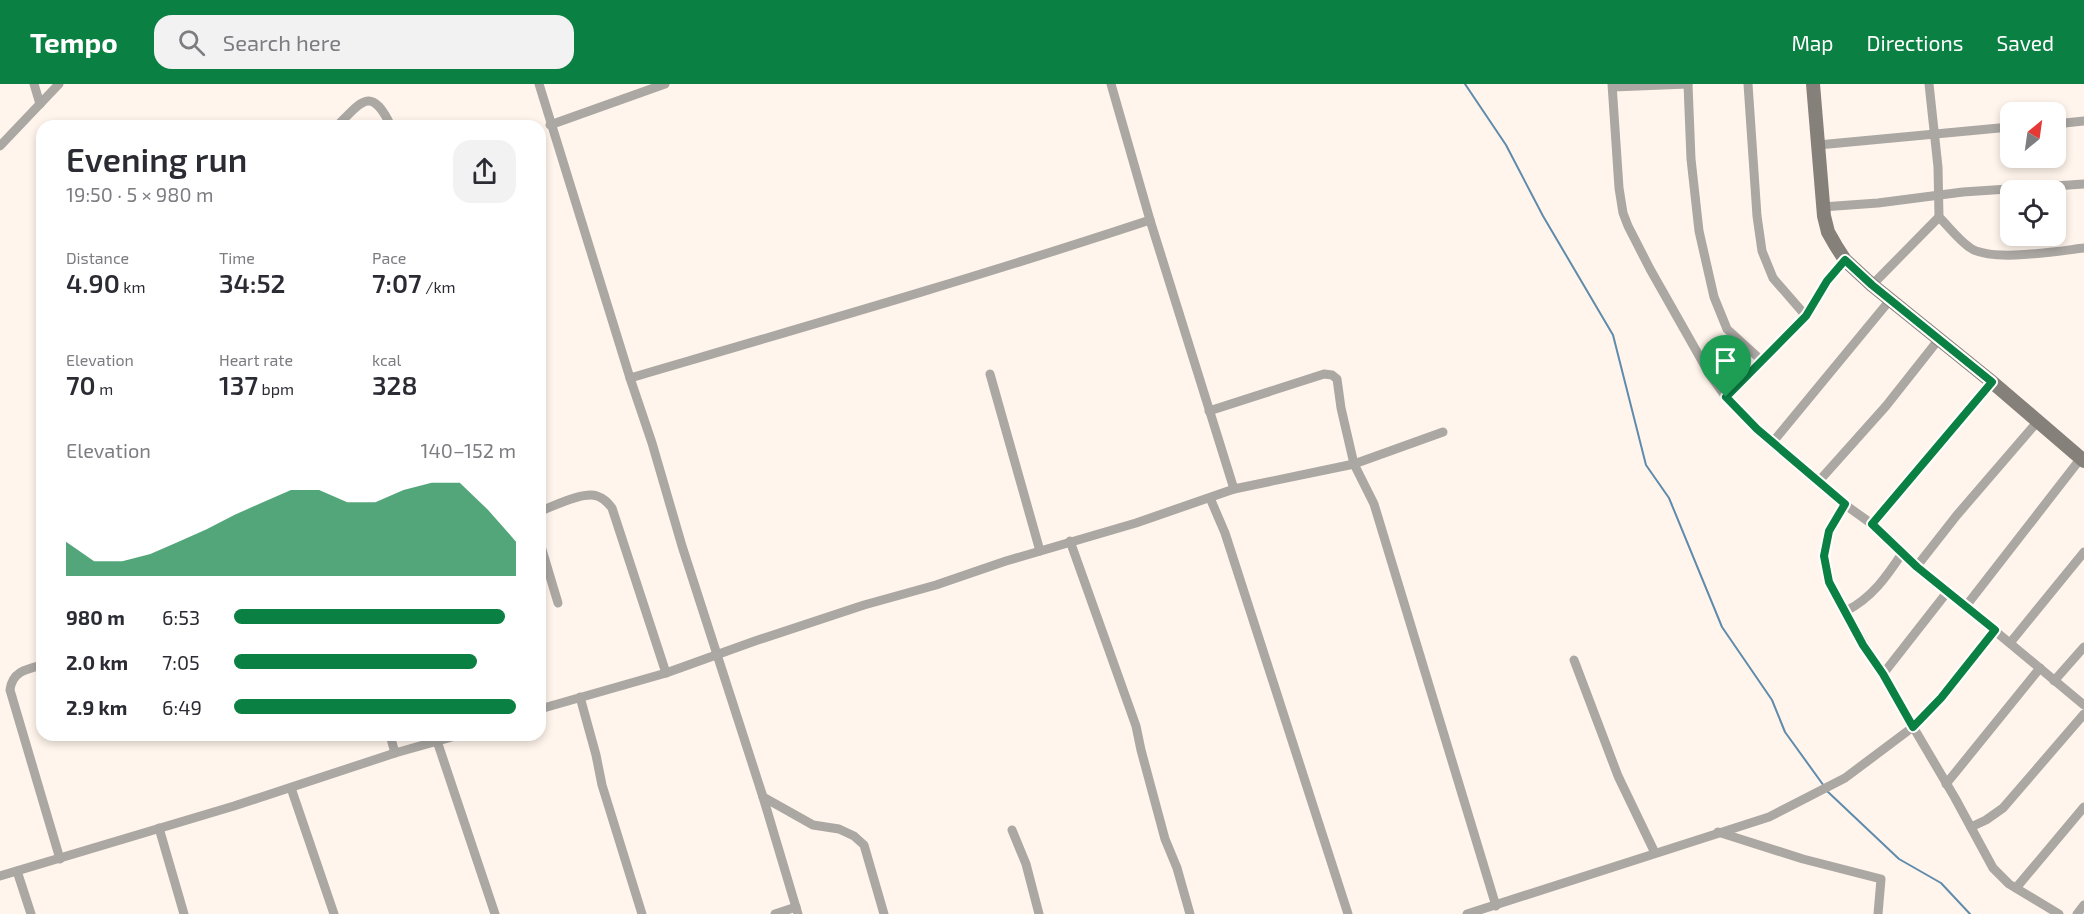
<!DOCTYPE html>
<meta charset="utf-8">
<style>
body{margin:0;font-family:"Exo 2",sans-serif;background:#f2f2f3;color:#2b2b33;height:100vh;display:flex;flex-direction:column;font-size:22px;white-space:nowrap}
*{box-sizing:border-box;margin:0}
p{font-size:20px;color:#7c7c81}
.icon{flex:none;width:33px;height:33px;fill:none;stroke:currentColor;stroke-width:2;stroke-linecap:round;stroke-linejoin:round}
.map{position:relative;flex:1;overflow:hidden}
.sheet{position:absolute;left:36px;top:36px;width:510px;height:621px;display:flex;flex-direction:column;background:#fff;border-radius:18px;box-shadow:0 3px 9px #0003}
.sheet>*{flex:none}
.needle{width:39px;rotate:29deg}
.buttons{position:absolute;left:2000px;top:18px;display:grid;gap:12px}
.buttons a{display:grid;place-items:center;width:66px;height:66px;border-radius:12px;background:#fff;box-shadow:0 3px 9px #0003;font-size:30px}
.pin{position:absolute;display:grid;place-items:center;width:51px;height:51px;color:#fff;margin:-62px -26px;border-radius:50% 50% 50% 0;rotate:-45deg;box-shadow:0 0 6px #0007}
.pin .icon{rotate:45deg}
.round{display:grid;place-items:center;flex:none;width:63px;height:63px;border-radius:18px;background:#f2f2f3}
.head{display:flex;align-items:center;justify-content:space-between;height:102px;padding:0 30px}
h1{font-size:33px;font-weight:600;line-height:45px}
.stats{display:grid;grid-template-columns:repeat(3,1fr);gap:9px;height:102px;padding:6px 30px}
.stats div{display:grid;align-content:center}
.stats b{font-size:26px;font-weight:600}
.stats small{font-size:16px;font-weight:400}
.stats p{font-size:16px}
.chart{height:168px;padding:12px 30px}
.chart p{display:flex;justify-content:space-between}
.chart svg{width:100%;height:108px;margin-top:6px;fill:#0b8043;opacity:.7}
ul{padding:0 30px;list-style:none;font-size:20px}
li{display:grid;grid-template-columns:96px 72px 1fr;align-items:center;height:45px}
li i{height:15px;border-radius:8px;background:#0b8043}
header{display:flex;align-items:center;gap:36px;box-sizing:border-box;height:84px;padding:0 30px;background:#0b8043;color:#fff}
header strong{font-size:28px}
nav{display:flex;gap:33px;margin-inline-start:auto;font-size:21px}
.search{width:420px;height:54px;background:#f2f2f3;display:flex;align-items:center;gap:15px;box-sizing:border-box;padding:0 21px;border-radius:18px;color:#7c7c81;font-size:22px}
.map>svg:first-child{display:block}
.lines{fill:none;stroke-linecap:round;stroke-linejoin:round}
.stream{stroke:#5f8bac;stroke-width:2}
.minor{stroke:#aba7a3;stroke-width:9}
.secondary{stroke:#86807b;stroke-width:14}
.route-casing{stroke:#fff;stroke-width:12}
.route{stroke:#0b8043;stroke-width:8}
</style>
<header>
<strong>Tempo</strong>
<div class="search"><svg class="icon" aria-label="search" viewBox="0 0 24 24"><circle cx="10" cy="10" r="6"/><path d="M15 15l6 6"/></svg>Search here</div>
<nav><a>Map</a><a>Directions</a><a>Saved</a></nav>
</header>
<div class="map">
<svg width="2084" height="830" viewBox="0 0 2084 830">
<rect width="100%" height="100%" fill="#fff5ec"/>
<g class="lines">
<g class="stream">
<path d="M1465,0L1506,61L1543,132L1613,251L1646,381L1669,414L1722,543L1772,616L1785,648L1824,702"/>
<path d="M1827,707L1899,775L1941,799L1970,830"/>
</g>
<g class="minor">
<path d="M34,0L40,20"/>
<path d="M539,0L630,294L652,359L682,462L763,713L798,830"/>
<path d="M1111,0L1150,136L1234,405"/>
<path d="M1612,0L1619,104L1623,129L1628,142L1650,185L1710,291L1726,313L1741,330L1772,359L1844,420L1872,440L1917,482L2084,621"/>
<path d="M1688,0L1691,75L1699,147L1714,213L1727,245L1761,276"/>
<path d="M1748,0L1757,132L1762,167L1773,194L1806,232"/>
<path d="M1929,0L1938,83L1939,133C1949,143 1958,155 1969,163C1989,179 2058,167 2084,164"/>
<path d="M1613,3L1688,0"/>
<path d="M2055,40L2084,37"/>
<path d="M550,41L665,0"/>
<path d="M337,42C362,17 371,1 391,42"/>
<path d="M1818,61L2010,43"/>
<path d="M0,62L59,0"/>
<path d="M1822,123L1878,119L1963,108L2084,100"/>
<path d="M1872,201L1939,133"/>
<path d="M990,290L1040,467"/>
<path d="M630,294C804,243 978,193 1150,136"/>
<path d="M1726,313L1806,232L1827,197L1845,176"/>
<path d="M1209,327L1324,290L1332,291L1337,295L1341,324L1354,380L1374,420L1496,822"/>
<path d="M1772,359L1890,216"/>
<path d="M1819,397L1886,322L1939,255"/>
<path d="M1210,414L1225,449L1348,830"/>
<path d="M1844,420C1824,456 1816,473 1836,512L1955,714L1993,784L2009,800L2059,830"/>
<path d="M540,427C554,422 584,407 597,412C604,414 608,419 612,424L666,589"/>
<path d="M1872,440L1992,298"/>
<path d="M1070,457L1136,642L1141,666L1165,755L1177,784L1190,830"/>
<path d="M540,459L558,519"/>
<path d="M1917,482L1957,431L2038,337"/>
<path d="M1966,522L2081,374"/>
<path d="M1846,527C1872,514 1887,492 1903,468"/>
<path d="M2010,559L2084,468"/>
<path d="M1574,576L1618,692L1655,769"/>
<path d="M42,581C26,585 12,588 10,606L60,775"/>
<path d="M1883,590L1948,507"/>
<path d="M2054,597L2084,563"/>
<path d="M580,613L596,671L602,701L642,830"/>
<path d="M540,625L666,589L755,557L864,521L936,501L1006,477L1136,439L1234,405L1354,380L1443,348"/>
<path d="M390,651L395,669"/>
<path d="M437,657L495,830"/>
<path d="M1946,700L2040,584"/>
<path d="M291,704L334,830"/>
<path d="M763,713L813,741L839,745L854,752L864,761L884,830"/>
<path d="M1971,743L1986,736L2003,724L2084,630"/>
<path d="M159,744L184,830"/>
<path d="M1012,746L1026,780L1039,830"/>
<path d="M1718,748L1803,775L1881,795L1878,830"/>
<path d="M17,787L31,830"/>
<path d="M0,792L234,722L395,669L459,651"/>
<path d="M2016,804L2084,723"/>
<path d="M775,830L796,823"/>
<path d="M1467,830L1769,733L1845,694L1913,643L1941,614L1995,547"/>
<path d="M2077,830L2084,821"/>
</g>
<path class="secondary" d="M1813,0L1824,132L1828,148L1836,162L1845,176L1872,201L1992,298L2084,377"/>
</g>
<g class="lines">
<defs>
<path id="route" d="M1845,176L1872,201L1992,298L1872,440L1917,483L1995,546L1941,614L1913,643L1883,590L1863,561L1829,498L1824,472L1829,447L1845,420L1757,345L1726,313L1806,232L1827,197Z"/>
</defs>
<use href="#route" class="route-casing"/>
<use href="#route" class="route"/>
</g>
</svg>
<div class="buttons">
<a><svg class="needle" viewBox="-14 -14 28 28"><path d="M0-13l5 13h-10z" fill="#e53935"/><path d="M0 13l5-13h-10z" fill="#7c7c81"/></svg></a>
<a><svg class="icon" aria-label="locate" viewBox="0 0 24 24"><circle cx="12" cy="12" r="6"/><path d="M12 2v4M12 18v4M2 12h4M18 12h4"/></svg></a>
</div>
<div class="pin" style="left:1726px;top:313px;background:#1e9e55"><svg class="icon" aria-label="arrive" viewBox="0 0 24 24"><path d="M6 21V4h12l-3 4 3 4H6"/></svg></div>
<section class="sheet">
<div class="head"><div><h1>Evening run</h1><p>19:50 · 5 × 980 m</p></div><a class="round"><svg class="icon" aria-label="share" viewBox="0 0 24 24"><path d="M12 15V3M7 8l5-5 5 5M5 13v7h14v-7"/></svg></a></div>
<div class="stats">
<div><p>Distance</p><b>4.90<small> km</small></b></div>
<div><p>Time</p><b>34:52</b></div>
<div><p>Pace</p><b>7:07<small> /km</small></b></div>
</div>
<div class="stats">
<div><p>Elevation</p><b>70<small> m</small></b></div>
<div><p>Heart rate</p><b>137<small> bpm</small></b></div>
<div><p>kcal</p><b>328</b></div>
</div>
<div class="chart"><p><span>Elevation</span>140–152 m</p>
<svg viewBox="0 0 160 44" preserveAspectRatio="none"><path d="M0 44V30L10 38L20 38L30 35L40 30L50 25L60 19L70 14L80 9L90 9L100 14L110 14L120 9L130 6L140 6L150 17L160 30V44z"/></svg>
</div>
<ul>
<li><b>980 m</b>6:53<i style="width:96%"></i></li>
<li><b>2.0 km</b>7:05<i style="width:86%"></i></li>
<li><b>2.9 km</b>6:49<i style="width:100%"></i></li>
</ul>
</section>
</div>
